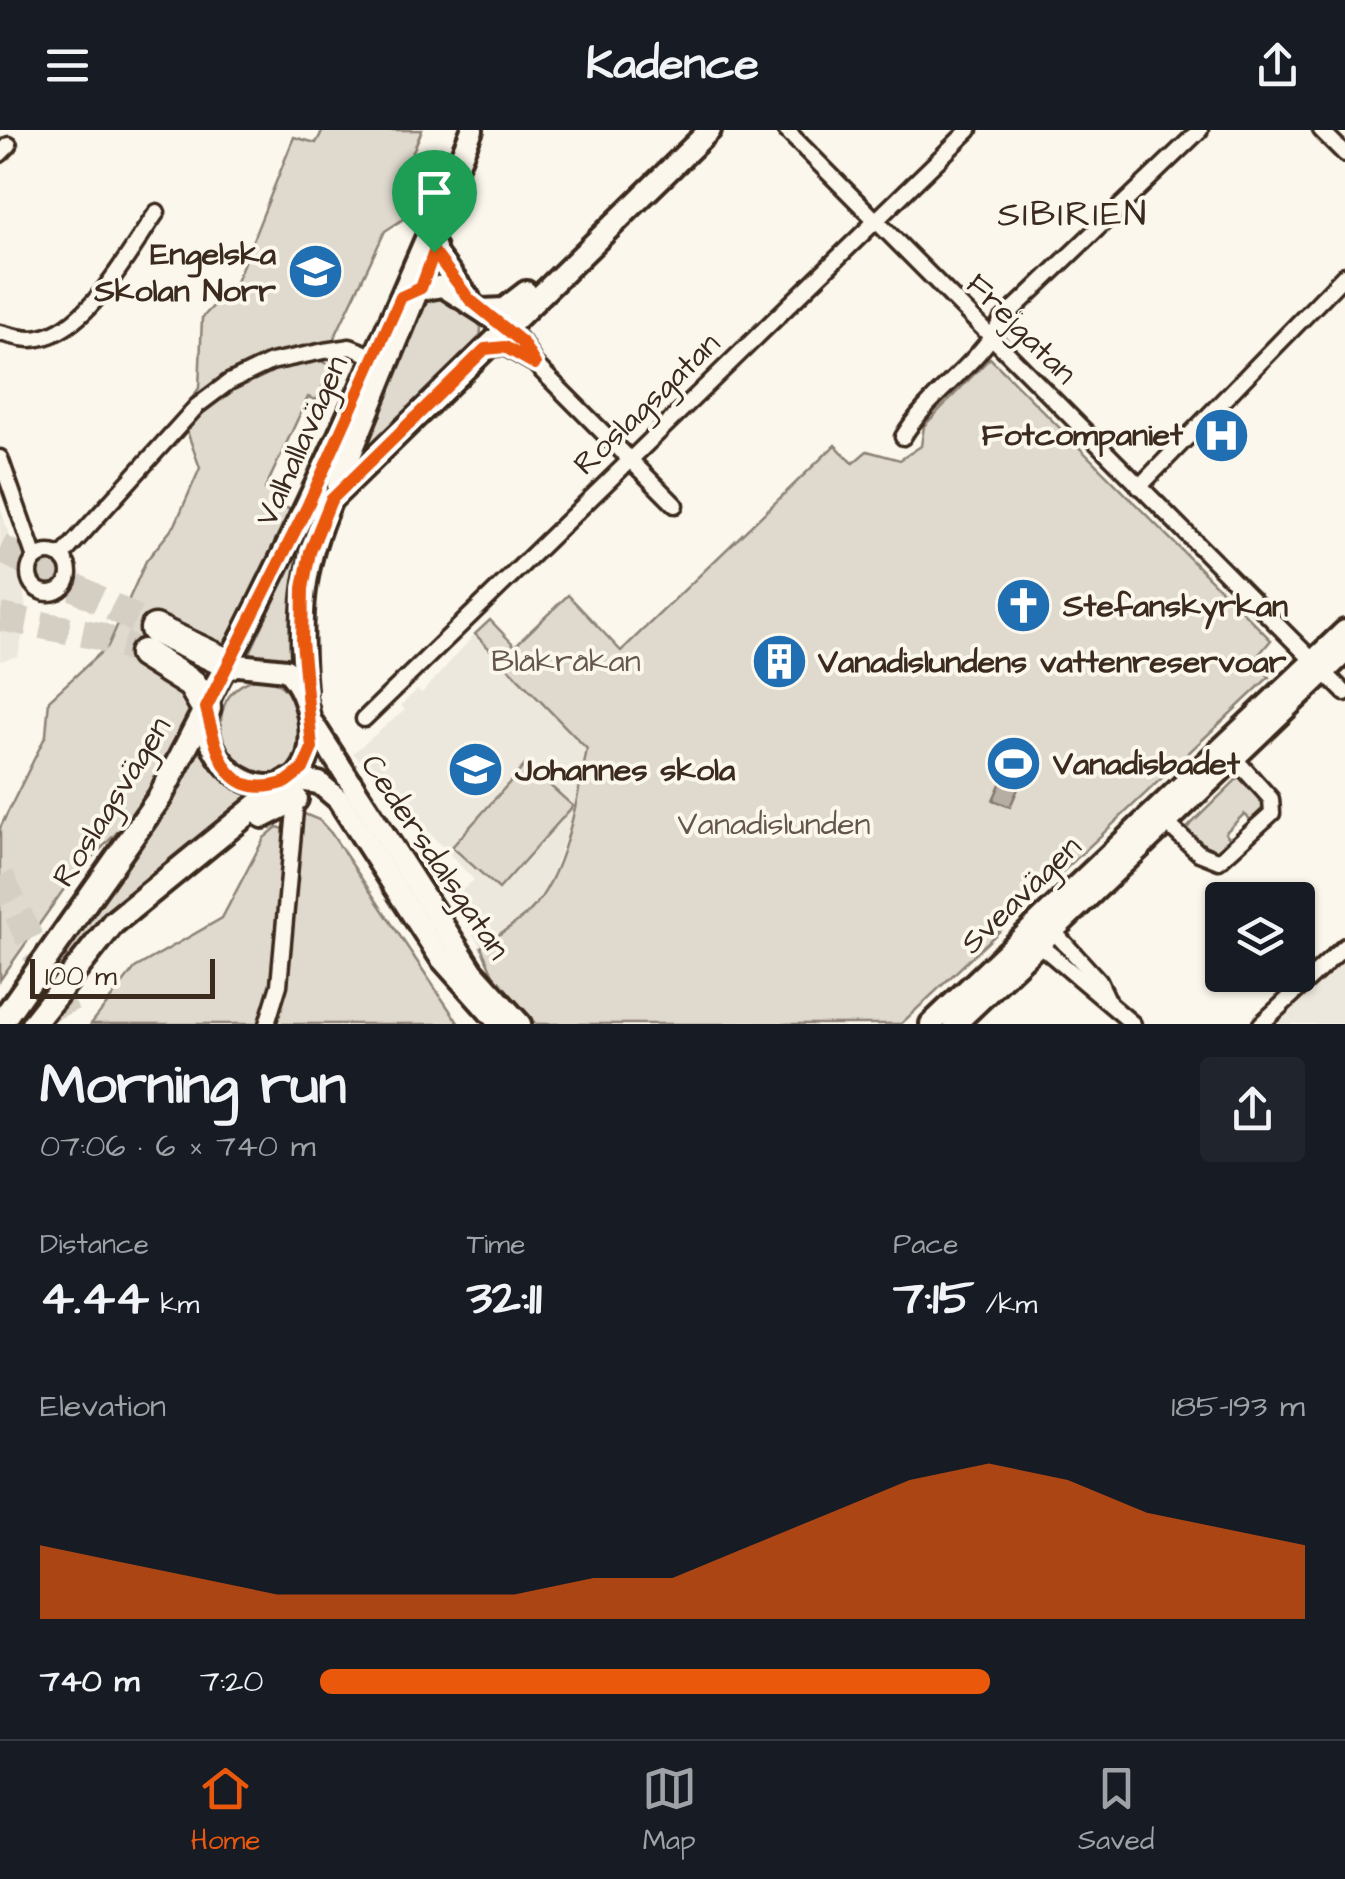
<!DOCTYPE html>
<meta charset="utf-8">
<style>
body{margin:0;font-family:"Architects Daughter",sans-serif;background:#20242c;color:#f1f3f6;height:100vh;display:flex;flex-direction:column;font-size:38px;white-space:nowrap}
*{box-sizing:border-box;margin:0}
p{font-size:32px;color:#9ea1a6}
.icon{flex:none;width:55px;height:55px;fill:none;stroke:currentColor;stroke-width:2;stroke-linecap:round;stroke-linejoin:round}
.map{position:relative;height:894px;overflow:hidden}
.side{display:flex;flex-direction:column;background:#171b24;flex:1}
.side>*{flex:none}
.tools{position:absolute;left:1205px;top:752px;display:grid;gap:20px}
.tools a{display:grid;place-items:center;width:110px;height:110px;border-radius:10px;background:#171b24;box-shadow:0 2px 8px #0004;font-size:50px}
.scale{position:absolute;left:30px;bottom:25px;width:185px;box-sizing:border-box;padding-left:10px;border:5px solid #3b2a1e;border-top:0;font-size:28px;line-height:35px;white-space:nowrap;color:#3b2a1e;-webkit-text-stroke:8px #fbf7ec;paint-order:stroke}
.pin{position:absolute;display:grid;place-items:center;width:85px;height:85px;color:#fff;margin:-102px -42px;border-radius:50% 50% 50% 0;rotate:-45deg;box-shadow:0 0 10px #0007}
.pin .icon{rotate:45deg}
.round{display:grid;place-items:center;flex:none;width:105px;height:105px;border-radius:10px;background:#20242c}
.head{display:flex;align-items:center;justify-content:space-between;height:170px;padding:0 40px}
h1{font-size:55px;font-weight:700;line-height:75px}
.metrics{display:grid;grid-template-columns:repeat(3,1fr);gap:15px;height:170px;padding:10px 40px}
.metrics div{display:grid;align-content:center}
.metrics b{font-size:50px;font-weight:700}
.metrics small{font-size:28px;font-weight:400}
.metrics p{font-size:28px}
.chart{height:280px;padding:20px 40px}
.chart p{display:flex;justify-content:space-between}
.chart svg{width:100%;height:180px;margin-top:10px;fill:#ea580c;opacity:.7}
ul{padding:0 40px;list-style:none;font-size:32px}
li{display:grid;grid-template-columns:160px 120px 1fr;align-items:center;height:75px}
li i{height:25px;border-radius:12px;background:#ea580c}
header{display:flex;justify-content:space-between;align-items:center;height:130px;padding:0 40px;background:#171b24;font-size:45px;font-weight:700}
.tabs{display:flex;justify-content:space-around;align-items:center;height:140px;border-top:2px solid #363941;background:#171b24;font-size:28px;color:#9ea1a6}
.tabs a{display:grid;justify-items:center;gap:5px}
.tabs .selected{color:#ea580c}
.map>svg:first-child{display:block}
.built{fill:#ede8dd}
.green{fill:#dfd9ce;stroke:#8d8276;stroke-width:2.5}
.water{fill:#b6aea2;stroke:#85796d;stroke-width:2.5}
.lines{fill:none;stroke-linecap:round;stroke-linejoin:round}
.highway-tunnel{stroke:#d5cec3;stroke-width:28;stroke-dasharray:28 14;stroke-linecap:butt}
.street-casing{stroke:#3b2a1e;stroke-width:21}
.secondary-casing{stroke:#3b2a1e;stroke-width:28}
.primary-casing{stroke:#3b2a1e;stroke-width:30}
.highway-casing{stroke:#3b2a1e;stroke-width:35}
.street{stroke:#fbf7ec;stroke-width:14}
.secondary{stroke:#fbf7ec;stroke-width:20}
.primary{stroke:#fbf7ec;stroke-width:22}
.highway{stroke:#fbf7ec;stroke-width:28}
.route-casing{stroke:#fff;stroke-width:20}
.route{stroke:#ea580c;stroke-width:12}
.labels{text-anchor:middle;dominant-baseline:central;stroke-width:8;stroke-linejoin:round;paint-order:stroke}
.poi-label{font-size:32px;font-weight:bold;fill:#3b2a1e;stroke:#fbf7ec;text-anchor:start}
.street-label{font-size:32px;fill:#3b2a1e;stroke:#fbf7ec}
.park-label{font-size:32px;fill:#64564a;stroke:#fbf7ec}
.neighbourhood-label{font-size:35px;letter-spacing:2.5px;fill:#3b2a1e;stroke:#fbf7ec}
</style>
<header><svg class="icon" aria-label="menu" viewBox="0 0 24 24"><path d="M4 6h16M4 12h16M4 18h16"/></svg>Kadence<svg class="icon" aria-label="share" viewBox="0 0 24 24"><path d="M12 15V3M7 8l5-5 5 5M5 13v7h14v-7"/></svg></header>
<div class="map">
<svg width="1345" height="894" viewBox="0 0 1345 894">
<rect width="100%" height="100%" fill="#fbf7ec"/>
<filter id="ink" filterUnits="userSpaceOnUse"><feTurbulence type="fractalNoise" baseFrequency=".01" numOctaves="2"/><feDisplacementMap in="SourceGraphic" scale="20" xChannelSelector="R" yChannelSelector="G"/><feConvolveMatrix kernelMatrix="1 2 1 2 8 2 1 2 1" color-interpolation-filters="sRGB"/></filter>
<g filter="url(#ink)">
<g class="built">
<path d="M0,376L21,444L27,486L18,526L0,531Z"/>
<path d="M475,504L587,619L576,678L548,756L531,779L481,817L450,770L474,750L353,623L405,580L401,575L417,560L422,563Z"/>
<path d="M1345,814V894H1261Z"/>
</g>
<g class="green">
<path d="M323,0H422L412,24L426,49L411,84L385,101L323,232L332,237L316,270L308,267L265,359L283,368L278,375L295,381L230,510L222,515L216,537L149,670L71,749L0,850V698L46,605L49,570L108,516L146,431L175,395L200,338L188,304L186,277L199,258L202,188L236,152L294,7L316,13Z"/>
<path d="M428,163L457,170L481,197L480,212L360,328Z"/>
<path d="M990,228L1271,510L1256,528L1269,547L901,894H536L496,852L481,817C497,805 517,794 531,780C565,745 578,666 587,619L475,504L490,490L515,516L568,465L621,521L835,315L853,333L867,321L900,330L921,316L924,296Z"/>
<path d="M312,389L294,532L248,527Z"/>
<path d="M258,548C300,549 308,605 292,635C234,682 184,567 258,548Z"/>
<path d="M201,604C209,635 222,653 253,663L252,671L140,755L69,829L21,894H13L99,775Z"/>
<path d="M526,634L573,676L499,759L452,717Z"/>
<path d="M1241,645L1262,671V679L1251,690L1244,684L1225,703L1231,710L1217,723L1212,721L1186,699Z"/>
<path d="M302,683L319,690L331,703L459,894H91L135,838L222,788L264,708L277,697L288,700Z"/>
</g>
<path class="water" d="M1020,609L1036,617L1010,677L993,670Z"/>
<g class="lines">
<g class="highway-tunnel">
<path d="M0,418L155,499"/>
<path d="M0,487L99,506L144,524"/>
<path d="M0,746L70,894"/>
</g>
<defs>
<g id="street">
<path d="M786,0L1345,563"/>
<path d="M1321,0L1345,24"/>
<path d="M0,24L9,15"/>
<path d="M506,199L522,212L532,229"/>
<path d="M0,203C13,206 26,211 39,208C89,200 129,121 157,82"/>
<path d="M485,219L505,217L535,234L675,375"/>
<path d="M903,307C929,263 977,237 1001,191L1200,0"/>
<path d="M0,328L35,428"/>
<path d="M1139,357L1345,145"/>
<circle cx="49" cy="443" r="20"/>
<path d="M61,427L197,276L229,252L271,232L324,221L350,217L373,226"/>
<path d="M364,589L969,0"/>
<path d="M1161,688L1199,723L1219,731L1272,683L1271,669L1229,622"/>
<path d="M1047,794L1099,851L1108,870"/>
<path d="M1035,811L1133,894"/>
<path d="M267,894L279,855L296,669"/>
<path d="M1261,894L1345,816"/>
</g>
<g id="secondary">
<path d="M434,122L469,168"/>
<path d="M413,161L443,156L493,188"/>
<path d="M483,180L504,179L526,162"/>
<path d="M338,355L435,118"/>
<path d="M229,534L286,540C300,552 308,575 310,594C320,691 203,665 206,580C207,564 235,522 243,505C326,340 401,171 472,0"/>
<path d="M305,560C299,487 301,438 331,370L710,0"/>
<path d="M313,594L473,842L520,894"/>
<path d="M293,649L319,653L338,669L440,827L500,894"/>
<path d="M931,894L1345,501"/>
<path d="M955,894L1345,522"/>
</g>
<g id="primary">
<path d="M263,686L296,669"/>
<path d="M0,894L160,667L206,578"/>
<path d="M33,894L113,793L286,652"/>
</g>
<g id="highway">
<path d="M155,499L229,534"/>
<path d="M144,524L192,554L206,578"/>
</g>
</defs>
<use href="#street" class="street-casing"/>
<use href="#secondary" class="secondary-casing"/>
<use href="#primary" class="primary-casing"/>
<use href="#highway" class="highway-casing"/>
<use href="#street" class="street"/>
<use href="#secondary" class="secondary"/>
<use href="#primary" class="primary"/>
<use href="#highway" class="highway"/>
</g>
</g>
<g class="lines" filter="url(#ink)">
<defs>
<path id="route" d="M434,122L470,170L522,212L535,234L505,217L485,219L331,370L310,422L303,458L302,511L312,618L303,639L286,652C224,673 217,620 206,578L307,377L401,167L421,158Z"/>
</defs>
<use href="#route" class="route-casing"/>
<use href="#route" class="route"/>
</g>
<defs>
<symbol id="school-disc" viewBox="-11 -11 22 22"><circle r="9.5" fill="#1f6fb2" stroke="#fbf7ec"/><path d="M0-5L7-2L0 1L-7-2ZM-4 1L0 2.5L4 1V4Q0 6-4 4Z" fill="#fff"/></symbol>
<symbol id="hospital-disc" viewBox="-11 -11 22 22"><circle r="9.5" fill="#1f6fb2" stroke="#fbf7ec"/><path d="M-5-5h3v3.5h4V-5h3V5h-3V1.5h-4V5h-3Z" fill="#fff"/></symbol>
<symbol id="church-disc" viewBox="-11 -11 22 22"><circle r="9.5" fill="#1f6fb2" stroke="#fbf7ec"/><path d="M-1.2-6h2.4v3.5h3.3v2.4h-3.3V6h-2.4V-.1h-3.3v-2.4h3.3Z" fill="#fff"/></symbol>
<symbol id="building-disc" viewBox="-11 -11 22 22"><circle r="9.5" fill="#1f6fb2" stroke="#fbf7ec"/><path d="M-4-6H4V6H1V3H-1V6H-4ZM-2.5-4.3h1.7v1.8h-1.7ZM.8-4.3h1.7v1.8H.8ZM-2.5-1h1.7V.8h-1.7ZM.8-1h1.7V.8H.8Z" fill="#fff"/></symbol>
<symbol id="stadium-disc" viewBox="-11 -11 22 22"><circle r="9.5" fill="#1f6fb2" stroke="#fbf7ec"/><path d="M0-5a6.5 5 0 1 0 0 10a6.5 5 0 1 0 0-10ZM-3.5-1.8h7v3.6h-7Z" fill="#fff"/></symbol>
</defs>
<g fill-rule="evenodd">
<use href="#school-disc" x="284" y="110" width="63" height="63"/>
<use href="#hospital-disc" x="1190" y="274" width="63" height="63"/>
<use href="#church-disc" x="992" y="444" width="63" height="63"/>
<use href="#building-disc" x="748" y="500" width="63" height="63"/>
<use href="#stadium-disc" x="982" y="602" width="63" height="63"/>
<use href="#school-disc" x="444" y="608" width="63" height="63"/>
</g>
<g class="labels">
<g class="poi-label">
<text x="276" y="124" text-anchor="end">Engelska<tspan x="276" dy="37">Skolan Norr</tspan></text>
<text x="1183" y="305" text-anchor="end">Fotcompaniet</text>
<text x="1063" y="476">Stefanskyrkan</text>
<text x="818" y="532">Vanadislundens vattenreservoar</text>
<text x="1053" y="634">Vanadisbadet</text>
<text x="515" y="640">Johannes skola</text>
</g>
<g class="street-label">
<text transform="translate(1021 199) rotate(45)">Frejgatan</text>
<text transform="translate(647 274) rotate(-44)">Roslagsgatan</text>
<text transform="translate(302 311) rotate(-66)">Valhallavägen</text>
<text transform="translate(112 672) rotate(-58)">Roslagsvägen</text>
<text transform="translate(435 727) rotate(56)">Cedersdalsgatan</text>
<text transform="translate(1021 765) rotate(-44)">Sveavägen</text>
</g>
<g class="park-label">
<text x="566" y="531">Blåkråkan</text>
<text x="774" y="694">Vanadislunden</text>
</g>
<g class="neighbourhood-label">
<text x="1073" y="84">SIBIRIEN</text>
</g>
</g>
</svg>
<div class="tools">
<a><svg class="icon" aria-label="layers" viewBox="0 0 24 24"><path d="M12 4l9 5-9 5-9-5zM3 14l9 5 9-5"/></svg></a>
</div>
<div class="scale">100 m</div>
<div class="pin" style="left:434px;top:122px;background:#1e9e55"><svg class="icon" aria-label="arrive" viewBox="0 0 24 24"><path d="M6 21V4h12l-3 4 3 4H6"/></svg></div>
</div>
<section class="side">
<div class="head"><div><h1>Morning run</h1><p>07:06 · 6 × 740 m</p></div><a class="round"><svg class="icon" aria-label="share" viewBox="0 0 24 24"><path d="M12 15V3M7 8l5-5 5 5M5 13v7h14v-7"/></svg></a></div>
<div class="metrics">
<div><p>Distance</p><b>4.44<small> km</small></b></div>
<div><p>Time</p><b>32:11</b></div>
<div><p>Pace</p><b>7:15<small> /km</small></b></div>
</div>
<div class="chart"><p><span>Elevation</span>185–193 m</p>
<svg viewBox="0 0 160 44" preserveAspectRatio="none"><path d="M0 44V26L10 30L20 34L30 38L40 38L50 38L60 38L70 34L80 34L90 26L100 18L110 10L120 6L130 10L140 18L150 22L160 26V44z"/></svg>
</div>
<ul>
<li><b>740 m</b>7:20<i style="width:68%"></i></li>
</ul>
</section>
<nav class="tabs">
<a class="selected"><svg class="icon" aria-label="home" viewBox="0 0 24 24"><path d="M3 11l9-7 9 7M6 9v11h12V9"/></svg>Home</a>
<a><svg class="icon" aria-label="map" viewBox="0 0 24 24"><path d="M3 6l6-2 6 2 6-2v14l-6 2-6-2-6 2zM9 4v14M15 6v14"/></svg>Map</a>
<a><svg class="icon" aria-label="saved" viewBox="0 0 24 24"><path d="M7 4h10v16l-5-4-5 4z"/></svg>Saved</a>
</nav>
